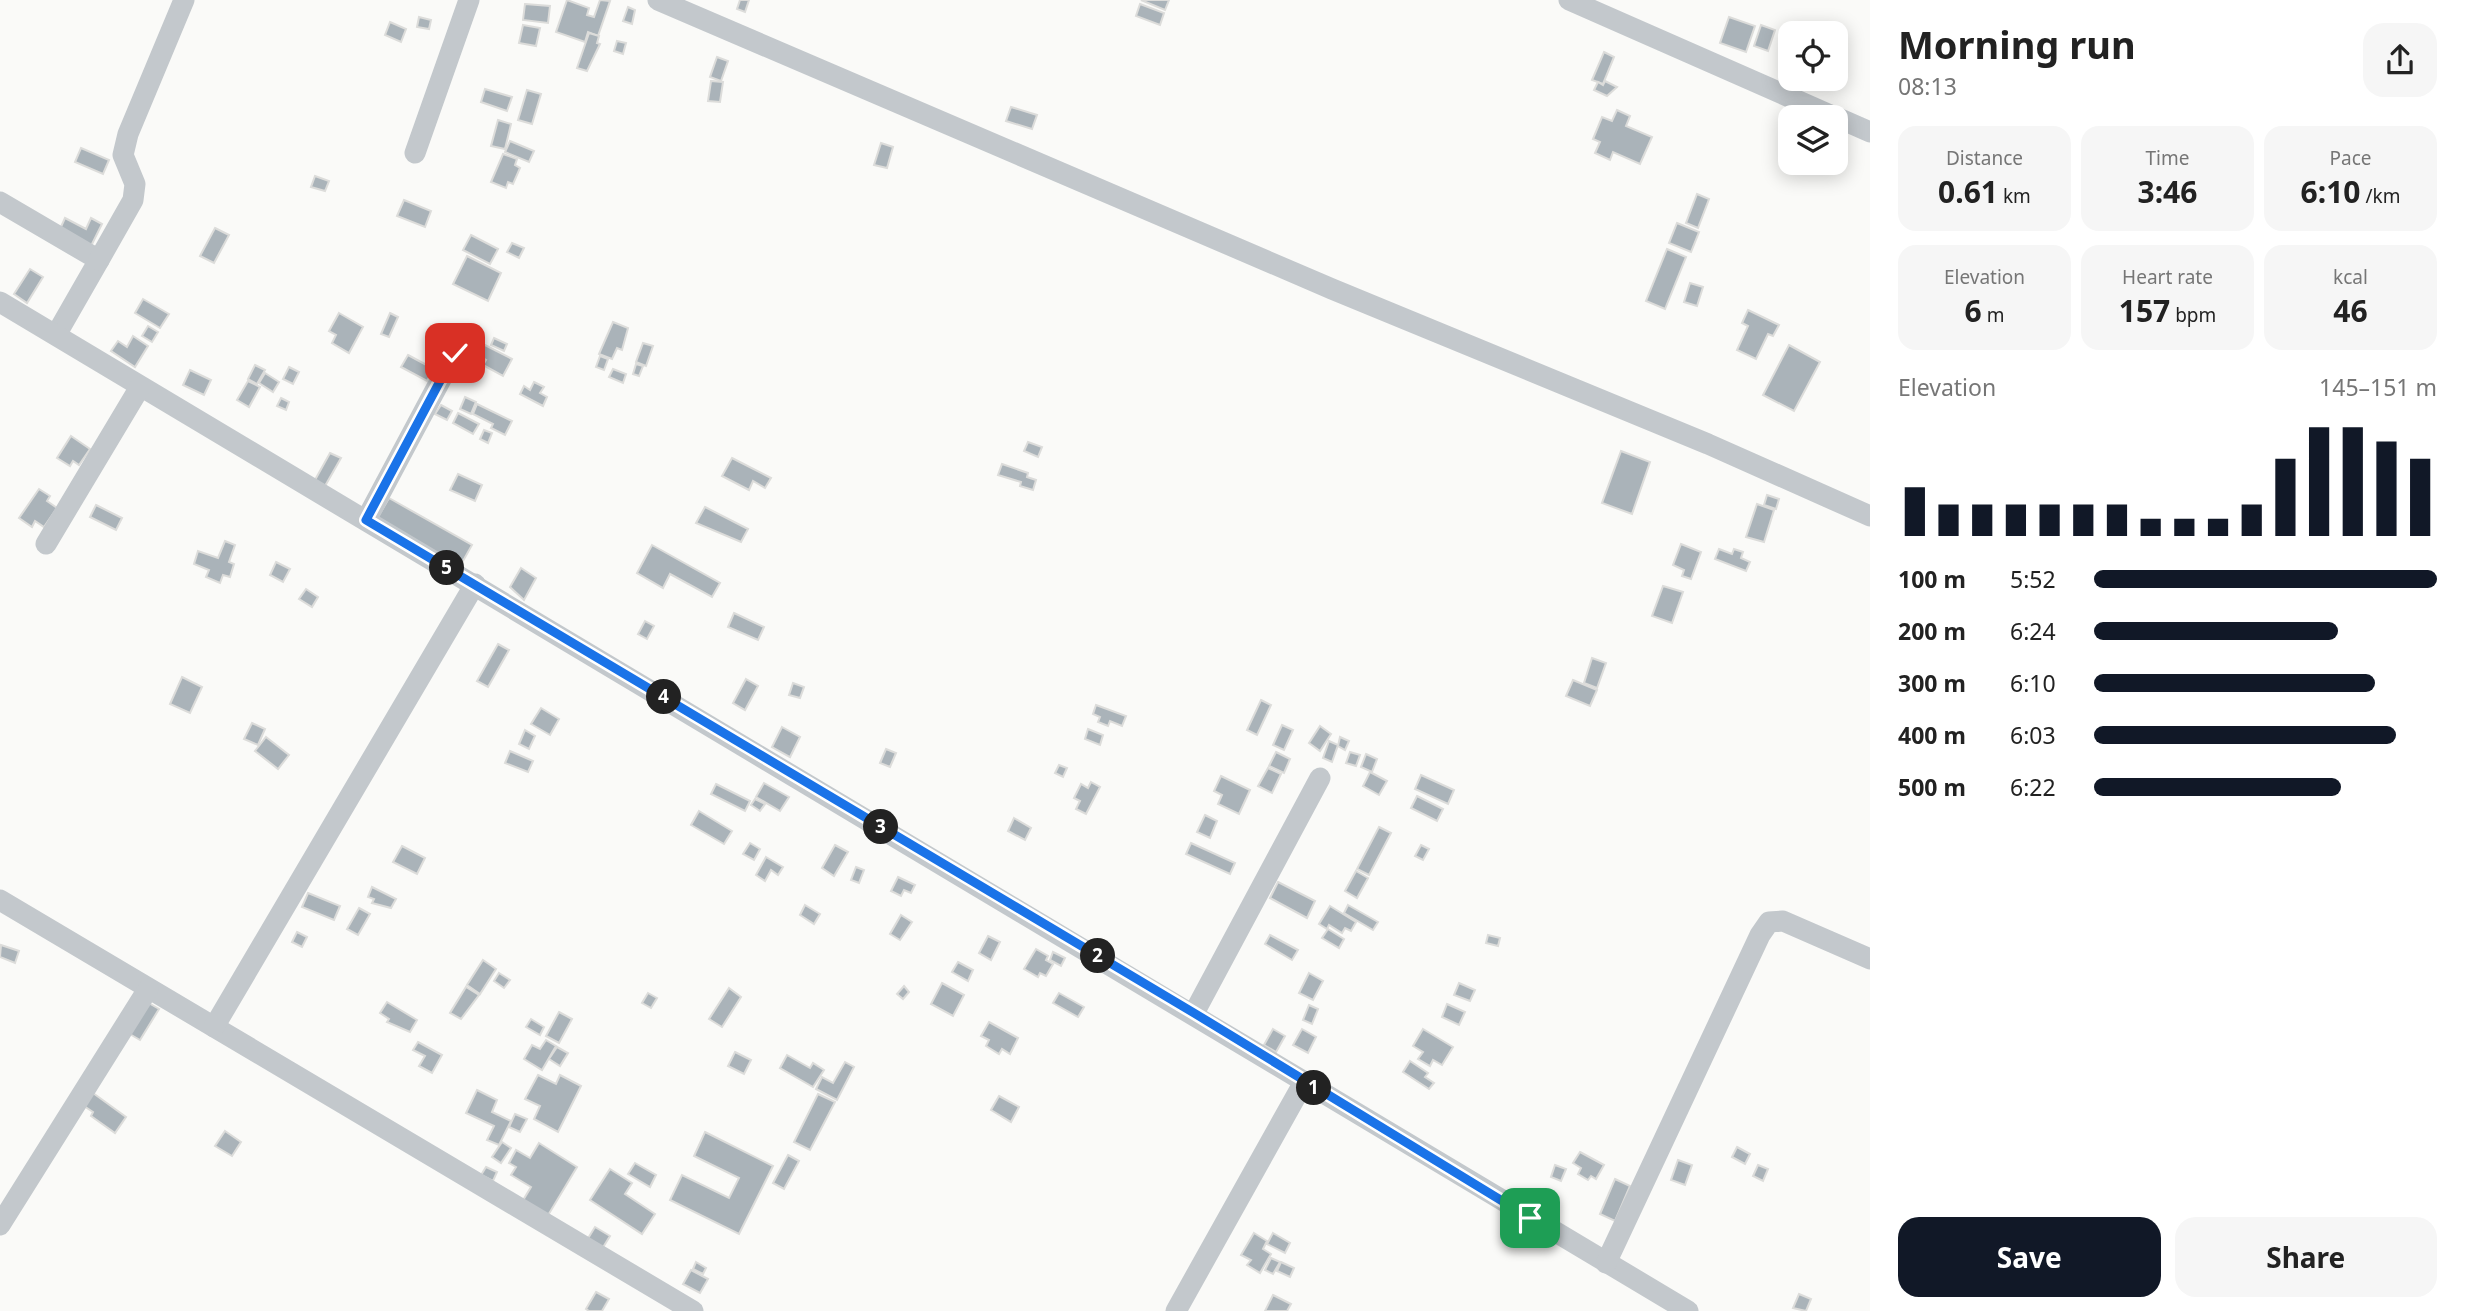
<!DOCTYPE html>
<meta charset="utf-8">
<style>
body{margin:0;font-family:"Noto Sans",sans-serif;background:#f6f6f6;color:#222;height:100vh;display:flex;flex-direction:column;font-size:26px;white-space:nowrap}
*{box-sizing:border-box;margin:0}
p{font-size:23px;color:#767676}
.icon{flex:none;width:38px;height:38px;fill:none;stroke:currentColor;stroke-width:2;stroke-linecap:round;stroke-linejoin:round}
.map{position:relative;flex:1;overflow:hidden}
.side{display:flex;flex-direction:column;background:#fff;width:595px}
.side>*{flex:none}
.controls{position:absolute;left:1778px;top:21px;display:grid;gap:14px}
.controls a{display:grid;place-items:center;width:70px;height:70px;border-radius:14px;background:#fff;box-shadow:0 4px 18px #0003;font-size:35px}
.pin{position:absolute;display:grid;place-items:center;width:60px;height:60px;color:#fff;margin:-30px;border-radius:14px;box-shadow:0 4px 10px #0006}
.km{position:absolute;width:35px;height:35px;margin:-18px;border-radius:50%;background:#222;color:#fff;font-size:19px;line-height:35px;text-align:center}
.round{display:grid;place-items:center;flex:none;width:74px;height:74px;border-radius:21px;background:#f6f6f6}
.overview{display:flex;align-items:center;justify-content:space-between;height:119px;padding:0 28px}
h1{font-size:38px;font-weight:700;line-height:52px}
.stats{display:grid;grid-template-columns:repeat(3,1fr);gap:10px;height:119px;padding:7px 28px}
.stats div{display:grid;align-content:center;border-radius:18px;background:#f6f6f6;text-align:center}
.stats b{font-size:30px;font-weight:700}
.stats small{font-size:19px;font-weight:400}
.stats p{font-size:19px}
.chart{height:196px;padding:14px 28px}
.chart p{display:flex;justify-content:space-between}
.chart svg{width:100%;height:126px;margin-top:7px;stroke:#111827;stroke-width:6}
.primary-button{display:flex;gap:14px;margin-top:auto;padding:14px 28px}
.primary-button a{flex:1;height:80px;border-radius:21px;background:#111827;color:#fff;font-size:28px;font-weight:700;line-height:80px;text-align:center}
.primary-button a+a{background:#f6f6f6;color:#222}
ul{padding:0 28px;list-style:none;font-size:23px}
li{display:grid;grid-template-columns:112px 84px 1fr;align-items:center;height:52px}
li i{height:18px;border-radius:9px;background:#111827}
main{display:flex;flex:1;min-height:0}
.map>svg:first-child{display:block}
.building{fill:#aab3b9;stroke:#dcdcda;stroke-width:2}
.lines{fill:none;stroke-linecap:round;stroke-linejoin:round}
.minor{stroke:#c3c8cc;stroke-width:21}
.route-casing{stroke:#fff;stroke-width:14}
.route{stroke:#1a73e8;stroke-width:9}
</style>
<main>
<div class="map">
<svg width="1870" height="1311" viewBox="0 0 1870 1311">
<rect width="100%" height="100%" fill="#fafaf8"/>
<g class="building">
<path d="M567,0L589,8L587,15L594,17L600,0L610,1L598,36L588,32L585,42L556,32Z"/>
<path d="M740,0H749L745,12L737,9Z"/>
<path d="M1141,0H1169L1165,10Z"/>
<path d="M525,4L550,6L548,23L523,20Z"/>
<path d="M1140,4L1164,13L1160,25L1136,16Z"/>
<path d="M628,7L635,10L632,24L623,21Z"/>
<path d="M419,17L431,20L429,29L417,27Z"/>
<path d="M1729,17L1755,26L1746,52L1720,43Z"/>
<path d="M390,22L406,29L401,42L385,35Z"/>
<path d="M523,25L540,28L536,46L519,43Z"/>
<path d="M1761,25L1775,30L1768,51L1754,46Z"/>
<path d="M589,33L599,36L597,43L600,44L587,71L577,68Z"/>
<path d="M617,41L626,43L623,54L614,51Z"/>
<path d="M1604,52L1614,57L1603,84L1592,80Z"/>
<path d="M717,57L728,61L721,81L710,77Z"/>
<path d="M711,81L723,82L720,102L708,101Z"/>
<path d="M1605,81L1617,87L1607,96L1594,90L1598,82L1603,85Z"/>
<path d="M485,89L512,97L507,111L481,102Z"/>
<path d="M527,90L541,94L532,124L518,120Z"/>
<path d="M1011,107L1037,115L1032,129L1006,121Z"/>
<path d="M1617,110L1630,116L1626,126L1652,137L1640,164L1613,152L1610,160L1595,153L1600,142L1593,139L1602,117L1612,121Z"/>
<path d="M498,120L511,124L505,149L491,146Z"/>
<path d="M510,141L534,151L529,162L505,152Z"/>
<path d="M881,143L893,147L887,168L874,165Z"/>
<path d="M81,148L109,160L103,174L75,162Z"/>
<path d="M503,154L517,159L515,165L520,168L513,184L508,182L506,188L491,182Z"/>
<path d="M315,176L329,181L325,191L311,187Z"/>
<path d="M1697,194L1709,199L1698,228L1686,223Z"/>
<path d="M404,200L431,211L425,227L397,216Z"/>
<path d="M65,218L86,229L91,218L102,224L91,246L60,229Z"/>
<path d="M1677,223L1699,232L1691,252L1669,243Z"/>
<path d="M215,228L229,235L214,263L200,256Z"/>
<path d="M471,235L498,249L490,264L463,250Z"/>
<path d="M512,243L524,248L519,258L507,252Z"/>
<path d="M1667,249L1686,257L1665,309L1646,301Z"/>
<path d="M467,256L501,273L488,301L453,284Z"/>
<path d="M30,269L43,277L27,303L14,294Z"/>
<path d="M1690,283L1703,287L1697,306L1684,302Z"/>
<path d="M143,299L169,314L160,328L135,313Z"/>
<path d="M1748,310L1779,325L1773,336L1768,334L1756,359L1737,350L1748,326L1742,323Z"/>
<path d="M339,313L363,327L349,353L332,343L336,335L329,331Z"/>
<path d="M390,313L398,317L389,337L381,334Z"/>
<path d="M613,322L628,328L622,350L617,348L612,359L599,354Z"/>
<path d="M148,326L158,332L152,342L142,336Z"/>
<path d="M468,333L478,338L470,354L460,349Z"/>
<path d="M133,336L148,346L135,367L111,351L118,341L127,347Z"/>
<path d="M494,338L507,344L504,351L491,345Z"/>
<path d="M479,342L512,359L503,376L483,365L486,360L473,353Z"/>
<path d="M643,343L653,346L646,366L636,362Z"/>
<path d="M1789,345L1820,362L1794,411L1763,395Z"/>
<path d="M408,355L434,369L427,381L401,367Z"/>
<path d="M600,356L608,359L604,370L596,367Z"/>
<path d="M636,364L643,366L639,376L633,374Z"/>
<path d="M255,365L265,370L257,384L248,379Z"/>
<path d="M289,367L299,372L293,384L283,379Z"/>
<path d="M613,369L626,374L623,383L609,377Z"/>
<path d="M190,370L211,380L204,395L183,385Z"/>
<path d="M265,373L279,382L273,392L259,383Z"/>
<path d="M248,381L260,387L249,407L237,400Z"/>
<path d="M534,382L544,387L540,393L547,397L543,406L520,394L524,386L530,390Z"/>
<path d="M465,397L476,402L471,414L460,409Z"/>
<path d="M281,398L289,402L286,410L277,406Z"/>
<path d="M477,404L512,421L505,435L491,428L493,424L473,414Z"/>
<path d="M441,405L452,411L447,420L435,414Z"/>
<path d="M458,413L479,424L473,434L453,423Z"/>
<path d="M484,430L492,433L488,443L480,439Z"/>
<path d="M71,436L90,449L79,465L73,461L70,466L57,458Z"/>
<path d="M1028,442L1042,447L1038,457L1024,451Z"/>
<path d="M1621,451L1650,462L1632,514L1602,503Z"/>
<path d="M330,453L341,458L325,486L315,480Z"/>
<path d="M732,458L771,478L765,488L753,481L749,490L722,476Z"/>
<path d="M1002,464L1028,473L1027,477L1036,480L1033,490L1020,486L1021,482L998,475Z"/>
<path d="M458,474L482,485L475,501L450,490Z"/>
<path d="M39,489L50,496L47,501L57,508L44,527L35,521L32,527L19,518Z"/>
<path d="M1767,495L1779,499L1776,509L1764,505Z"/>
<path d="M389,498L472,545L458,570L375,522Z"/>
<path d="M1757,504L1774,510L1764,542L1746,537Z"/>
<path d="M96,505L122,518L116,530L90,517Z"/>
<path d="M705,507L748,529L741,542L696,523Z"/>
<path d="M225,541L235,545L229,562L234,564L230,577L223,575L220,583L206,577L209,570L194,564L198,551L218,558Z"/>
<path d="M1681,544L1701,552L1691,579L1682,576L1684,570L1673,565Z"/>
<path d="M652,545L720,583L712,597L670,574L663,588L637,573Z"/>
<path d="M1719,549L1732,554L1734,549L1743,552L1741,558L1750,562L1746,571L1715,559Z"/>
<path d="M276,562L290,569L283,582L270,575Z"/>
<path d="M521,568L536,578L524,600L510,587Z"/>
<path d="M1663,586L1683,592L1672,623L1652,616Z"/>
<path d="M306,589L318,597L312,607L299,599Z"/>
<path d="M734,613L764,627L758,640L728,627Z"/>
<path d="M645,621L654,626L647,639L638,634Z"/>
<path d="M498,644L509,650L488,687L477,681Z"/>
<path d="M1592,658L1606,663L1597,688L1584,683Z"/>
<path d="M182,677L202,687L190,713L170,704Z"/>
<path d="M746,679L758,686L745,710L733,703Z"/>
<path d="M1573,680L1597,690L1590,706L1566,696Z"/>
<path d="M793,683L804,687L800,698L789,695Z"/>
<path d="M1261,700L1271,705L1257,735L1247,730Z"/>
<path d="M1096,705L1126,716L1122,726L1110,721L1108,726L1098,722L1100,717L1093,714Z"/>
<path d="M541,708L559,719L550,735L531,724Z"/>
<path d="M252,723L265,729L258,745L244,739Z"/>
<path d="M1282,725L1293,730L1284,750L1273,745Z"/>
<path d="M1320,726L1331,734L1320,751L1309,743Z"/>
<path d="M782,727L800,737L790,757L772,747Z"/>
<path d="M1088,729L1103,735L1100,745L1085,739Z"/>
<path d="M525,730L535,736L529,749L519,744Z"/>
<path d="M266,737L289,755L278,769L255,751Z"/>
<path d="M1340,737L1349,741L1345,750L1338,746Z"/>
<path d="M1329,741L1338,745L1332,762L1323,758Z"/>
<path d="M886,749L896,753L890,767L880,763Z"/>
<path d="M510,751L533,761L528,772L505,763Z"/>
<path d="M1276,752L1290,759L1284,773L1269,766Z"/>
<path d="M1350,752L1360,755L1356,766L1346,763Z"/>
<path d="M1366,754L1377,759L1372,772L1361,767Z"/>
<path d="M1059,765L1067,768L1063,777L1055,773Z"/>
<path d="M1268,768L1281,774L1272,793L1258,786Z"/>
<path d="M1370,772L1387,781L1379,795L1363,786Z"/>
<path d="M1421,775L1454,790L1448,804L1415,789Z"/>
<path d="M1221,776L1250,790L1239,814L1218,804L1222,795L1214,791Z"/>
<path d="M1091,782L1100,787L1086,814L1076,809L1080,801L1074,798L1081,784L1088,788Z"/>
<path d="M764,783L789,797L780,811L756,797Z"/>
<path d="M716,784L750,801L745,811L711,794Z"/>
<path d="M1417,796L1443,809L1437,821L1411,808Z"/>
<path d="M755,799L765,804L760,811L751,805Z"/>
<path d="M699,811L732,831L724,844L691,825Z"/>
<path d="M1205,815L1217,821L1210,838L1197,832Z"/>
<path d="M1014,818L1031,828L1025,840L1008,831Z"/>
<path d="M1379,827L1391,833L1369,875L1357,869Z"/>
<path d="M750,843L760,849L754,860L743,854Z"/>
<path d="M1191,843L1235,863L1230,874L1186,854Z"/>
<path d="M835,845L848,852L834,876L822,868Z"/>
<path d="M1421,845L1429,849L1423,860L1415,856Z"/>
<path d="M402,846L425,858L417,874L393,862Z"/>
<path d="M766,857L783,867L778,875L771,870L765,881L756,875Z"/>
<path d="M856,867L864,870L859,883L851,880Z"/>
<path d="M1356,871L1368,878L1357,898L1345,891Z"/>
<path d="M898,877L915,885L911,893L904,890L901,896L891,891Z"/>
<path d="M1278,882L1315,901L1307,918L1270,898Z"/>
<path d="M372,887L396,899L391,908L372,903L374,899L368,897Z"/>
<path d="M308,893L340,906L334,920L302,907Z"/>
<path d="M805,905L820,914L814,924L800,915Z"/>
<path d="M1348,905L1378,922L1373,930L1344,913Z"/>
<path d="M1330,906L1356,922L1351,931L1345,928L1342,933L1329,925L1327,929L1319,924Z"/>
<path d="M359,908L370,914L358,935L347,929Z"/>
<path d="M901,915L912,922L900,940L890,934Z"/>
<path d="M1328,929L1344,939L1339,948L1322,938Z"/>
<path d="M297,932L307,937L302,947L292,942Z"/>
<path d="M1270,935L1298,950L1292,960L1265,944Z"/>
<path d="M1488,935L1500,938L1498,946L1486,943Z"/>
<path d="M988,936L1000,942L991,960L979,953Z"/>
<path d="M1,945L19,951L15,963L0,957Z"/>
<path d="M1036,949L1048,956L1046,960L1053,964L1046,976L1040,973L1038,977L1024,969Z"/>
<path d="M1053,952L1065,958L1061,966L1050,960Z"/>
<path d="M483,960L496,969L480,994L467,985Z"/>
<path d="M958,962L973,970L968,981L952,972Z"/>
<path d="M499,973L510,980L504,988L494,981Z"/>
<path d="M1309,973L1323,981L1313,1000L1299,993Z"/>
<path d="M942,983L964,995L953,1016L931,1004Z"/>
<path d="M1459,983L1475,990L1470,1001L1454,995Z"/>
<path d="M904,986L909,992L903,999L897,994Z"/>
<path d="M466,987L479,995L461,1019L450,1013Z"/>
<path d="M729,988L741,997L722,1027L709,1019Z"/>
<path d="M648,993L657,998L651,1008L642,1003Z"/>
<path d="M1059,993L1084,1007L1078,1017L1053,1003Z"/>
<path d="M147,1002L159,1009L140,1040L128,1033Z"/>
<path d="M387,1002L417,1020L410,1032L387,1022L389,1019L380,1013Z"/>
<path d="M1447,1004L1465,1012L1459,1025L1442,1017Z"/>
<path d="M1309,1005L1318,1009L1312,1024L1303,1020Z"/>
<path d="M559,1012L572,1019L559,1043L546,1036Z"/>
<path d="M531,1019L544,1027L540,1035L526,1027Z"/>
<path d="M989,1022L1018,1038L1010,1054L1002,1049L999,1054L986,1046L989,1040L981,1036Z"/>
<path d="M1273,1029L1285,1036L1276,1052L1264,1045Z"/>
<path d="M1302,1029L1316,1037L1308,1053L1293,1045Z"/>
<path d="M1423,1029L1453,1047L1442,1065L1433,1060L1430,1066L1418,1059L1423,1052L1413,1046Z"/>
<path d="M546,1040L556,1046L542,1070L524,1059L532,1045L540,1049Z"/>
<path d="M418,1042L442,1055L432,1073L419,1066L425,1056L413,1050Z"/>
<path d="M557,1047L568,1053L560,1066L549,1059Z"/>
<path d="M735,1052L751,1060L744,1074L728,1066Z"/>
<path d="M787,1055L810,1068L813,1063L824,1070L813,1087L780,1068Z"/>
<path d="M1410,1061L1428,1073L1425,1077L1434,1083L1429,1089L1403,1072Z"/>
<path d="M845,1062L854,1067L837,1100L816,1089L822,1077L833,1083Z"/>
<path d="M538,1075L556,1084L560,1075L581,1086L558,1132L534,1119L540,1106L525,1099Z"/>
<path d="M477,1090L497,1100L492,1112L511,1121L499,1145L487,1140L494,1126L466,1113Z"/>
<path d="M93,1093L126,1117L115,1133L91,1116L93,1112L84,1106Z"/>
<path d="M818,1094L835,1102L810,1150L794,1142Z"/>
<path d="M999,1096L1019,1107L1011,1122L991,1110Z"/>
<path d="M515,1114L527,1119L520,1132L509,1127Z"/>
<path d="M225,1131L241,1142L232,1156L215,1146Z"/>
<path d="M705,1132L773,1166L739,1234L670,1200L682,1175L729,1198L739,1178L694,1156Z"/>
<path d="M502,1142L511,1148L501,1163L492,1157Z"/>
<path d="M539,1143L577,1167L547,1217L522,1202L531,1187L511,1175L516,1167L509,1163L516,1150L530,1158Z"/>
<path d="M1737,1147L1750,1154L1745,1164L1732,1157Z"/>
<path d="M1580,1152L1604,1165L1596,1179L1591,1176L1588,1180L1578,1174L1581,1168L1573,1163Z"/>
<path d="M788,1155L799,1161L784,1189L773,1183Z"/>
<path d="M1678,1160L1692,1165L1685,1185L1671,1180Z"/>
<path d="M635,1163L656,1175L650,1187L628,1174Z"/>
<path d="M1555,1165L1566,1169L1561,1181L1551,1177Z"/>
<path d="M1758,1165L1768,1169L1763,1181L1753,1176Z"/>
<path d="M486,1167L497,1172L493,1181L481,1175Z"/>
<path d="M610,1169L632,1183L625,1194L655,1214L642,1234L590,1200Z"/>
<path d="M1615,1179L1630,1186L1615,1221L1600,1214Z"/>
<path d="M595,1227L610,1236L602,1249L587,1240Z"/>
<path d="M1254,1233L1267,1241L1263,1249L1271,1254L1260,1273L1247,1265L1251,1260L1241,1255Z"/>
<path d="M1273,1233L1290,1243L1285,1253L1267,1244Z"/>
<path d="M1271,1258L1280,1262L1273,1274L1265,1270Z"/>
<path d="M696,1262L706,1268L703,1274L693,1269Z"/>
<path d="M1281,1262L1294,1268L1290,1277L1277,1271Z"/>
<path d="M691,1270L708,1279L700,1293L683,1284Z"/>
<path d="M596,1292L609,1299L602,1311H589L586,1309Z"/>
<path d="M1799,1294L1811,1299L1806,1311L1793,1308Z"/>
<path d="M1273,1295L1291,1304L1287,1311H1265Z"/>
</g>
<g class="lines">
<g class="minor">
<path d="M658,0L1332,289L1708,444L1870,516"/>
<path d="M1569,0L1835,117"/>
<path d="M1836,117L1870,132"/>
<path d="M415,153L469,0"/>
<path d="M0,202L99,260L56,335"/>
<path d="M99,260L133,200L135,184L123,155L128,134L184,0"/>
<path d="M0,302L1688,1311"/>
<path d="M366,520L455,353"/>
<path d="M46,544L140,387"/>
<path d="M0,900L693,1311"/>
<path d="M1194,1013L1320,778"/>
<path d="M214,1027L475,584"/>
<path d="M0,1225L148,989"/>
<path d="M1606,1263L1760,935L1769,922L1783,921L1870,959"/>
<path d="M1176,1311L1304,1082"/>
</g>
</g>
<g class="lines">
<defs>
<path id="route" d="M455,353L366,520L1194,1013L1530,1218"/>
</defs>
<use href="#route" class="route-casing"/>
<use href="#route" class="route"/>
</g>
</svg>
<div class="controls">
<a><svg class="icon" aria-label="locate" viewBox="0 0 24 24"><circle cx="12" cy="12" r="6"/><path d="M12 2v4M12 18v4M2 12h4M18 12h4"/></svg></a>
<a><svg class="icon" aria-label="layers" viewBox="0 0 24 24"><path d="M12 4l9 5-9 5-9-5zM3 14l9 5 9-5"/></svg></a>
</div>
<div class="pin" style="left:1530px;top:1218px;background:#1e9e55"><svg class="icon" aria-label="arrive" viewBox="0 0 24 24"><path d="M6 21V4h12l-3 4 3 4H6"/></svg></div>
<div class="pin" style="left:455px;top:353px;background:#d93025"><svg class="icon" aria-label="check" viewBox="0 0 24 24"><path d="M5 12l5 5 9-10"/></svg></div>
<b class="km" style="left:1314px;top:1088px">1</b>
<b class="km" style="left:1098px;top:956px">2</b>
<b class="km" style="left:881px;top:827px">3</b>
<b class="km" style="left:664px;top:697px">4</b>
<b class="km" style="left:447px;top:568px">5</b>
</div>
<section class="side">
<div class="overview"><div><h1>Morning run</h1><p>08:13</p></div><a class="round"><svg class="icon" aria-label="share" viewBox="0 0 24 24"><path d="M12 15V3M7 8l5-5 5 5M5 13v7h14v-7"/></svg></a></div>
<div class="stats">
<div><p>Distance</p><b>0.61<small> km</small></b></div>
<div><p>Time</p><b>3:46</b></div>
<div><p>Pace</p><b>6:10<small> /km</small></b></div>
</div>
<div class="stats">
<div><p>Elevation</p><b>6<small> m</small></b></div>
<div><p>Heart rate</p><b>157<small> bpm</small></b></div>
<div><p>kcal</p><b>46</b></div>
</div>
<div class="chart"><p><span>Elevation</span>145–151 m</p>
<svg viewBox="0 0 160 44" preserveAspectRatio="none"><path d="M5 44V27M15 44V33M25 44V33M35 44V33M45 44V33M55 44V33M65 44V33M75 44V38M85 44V38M95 44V38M105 44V33M115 44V17M125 44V6M135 44V6M145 44V11M155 44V17"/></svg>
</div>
<ul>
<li><b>100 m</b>5:52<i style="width:100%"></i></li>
<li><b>200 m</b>6:24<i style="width:71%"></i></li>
<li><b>300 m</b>6:10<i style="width:82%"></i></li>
<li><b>400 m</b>6:03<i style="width:88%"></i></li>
<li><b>500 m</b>6:22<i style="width:72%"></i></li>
</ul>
<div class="primary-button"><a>Save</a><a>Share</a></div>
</section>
</main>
